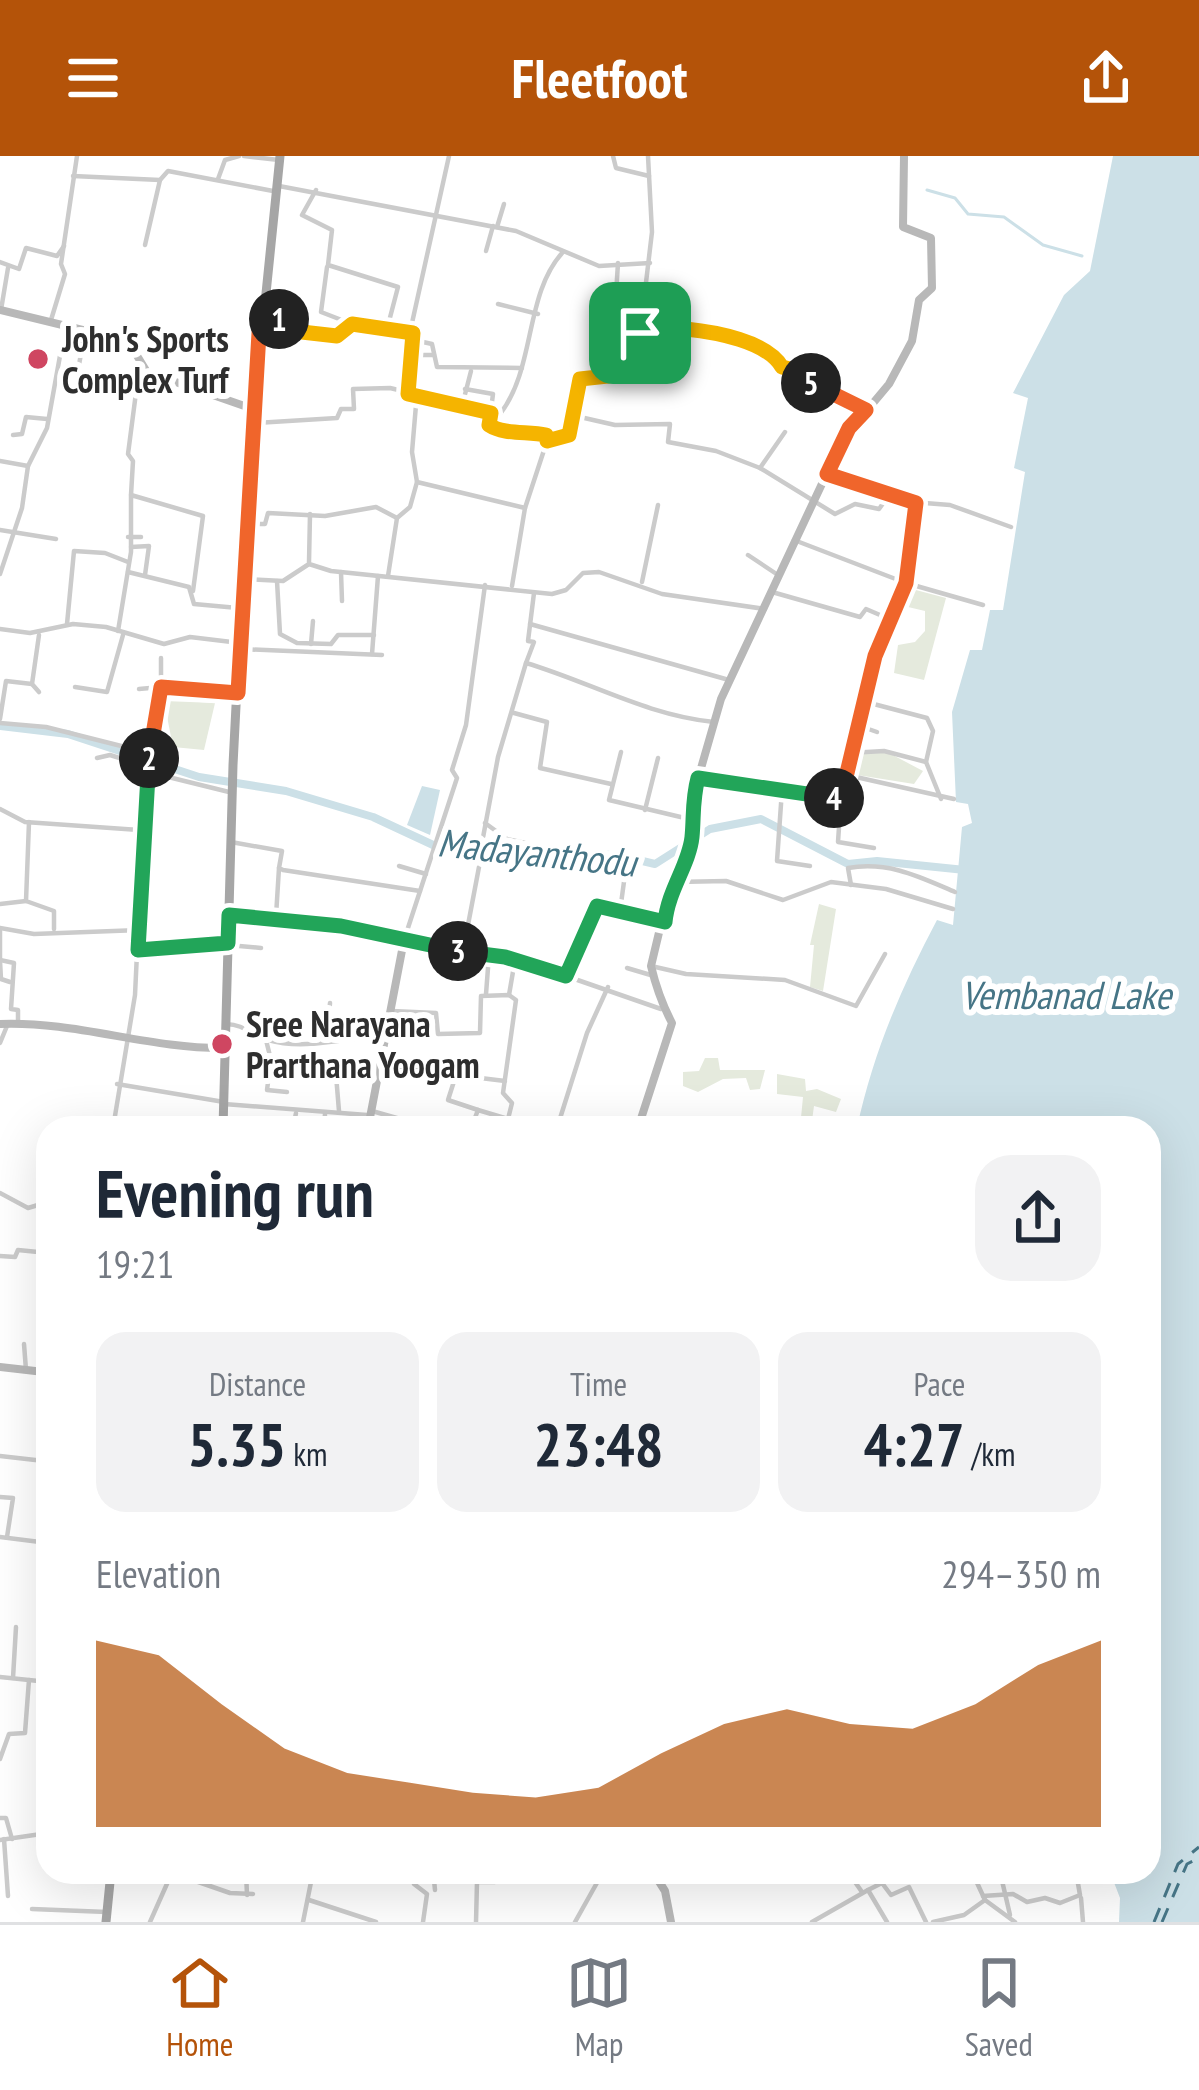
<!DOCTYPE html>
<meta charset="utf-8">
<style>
body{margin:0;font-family:"PT Sans Narrow",sans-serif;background:#f2f2f3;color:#1f2937;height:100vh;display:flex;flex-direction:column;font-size:45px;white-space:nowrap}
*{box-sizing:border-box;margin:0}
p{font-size:39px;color:#747a83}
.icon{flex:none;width:66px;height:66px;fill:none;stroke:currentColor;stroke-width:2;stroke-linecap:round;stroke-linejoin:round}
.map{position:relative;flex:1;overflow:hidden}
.details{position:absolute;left:36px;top:960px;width:1125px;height:768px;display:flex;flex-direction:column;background:#fff;border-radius:36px;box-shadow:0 12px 48px #0002}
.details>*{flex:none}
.pin{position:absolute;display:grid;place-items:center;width:102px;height:102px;color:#fff;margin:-51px;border-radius:24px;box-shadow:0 6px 18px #0006}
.km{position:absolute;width:60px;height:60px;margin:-30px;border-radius:50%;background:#222;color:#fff;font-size:33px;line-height:60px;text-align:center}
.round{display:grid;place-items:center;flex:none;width:126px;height:126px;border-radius:36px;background:#f2f2f3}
.headline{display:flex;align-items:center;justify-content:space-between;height:204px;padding:0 60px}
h1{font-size:66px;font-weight:700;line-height:90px}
.metrics{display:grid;grid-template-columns:repeat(3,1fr);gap:18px;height:204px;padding:12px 60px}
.metrics div{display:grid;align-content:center;border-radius:30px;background:#f2f2f3;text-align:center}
.metrics b{font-size:60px;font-weight:700}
.metrics small{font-size:33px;font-weight:400}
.metrics p{font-size:33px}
.chart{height:336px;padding:24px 60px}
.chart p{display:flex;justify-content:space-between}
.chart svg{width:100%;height:216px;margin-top:12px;fill:#b45309;opacity:.7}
header{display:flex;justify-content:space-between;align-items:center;height:156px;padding:0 60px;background:#b45309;color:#fff;font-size:54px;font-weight:700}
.dock{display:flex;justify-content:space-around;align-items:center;height:168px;border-top:3px solid #e0e1e3;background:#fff;font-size:33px;color:#747a83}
.dock a{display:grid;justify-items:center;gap:6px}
.dock .on{color:#b45309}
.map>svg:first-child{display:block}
.green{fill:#e5eadd}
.water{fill:#cce0e7}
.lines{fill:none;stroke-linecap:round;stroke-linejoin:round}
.stream{stroke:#cce0e7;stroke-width:3}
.river{stroke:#cce0e7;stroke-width:8}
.ferry{stroke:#467586;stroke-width:3;stroke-dasharray:15 12;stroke-linecap:butt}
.street{stroke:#cbcbcb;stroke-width:4.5}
.secondary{stroke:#b8b8b8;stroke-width:8}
.primary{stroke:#a6a6a6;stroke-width:9}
.split-1-casing{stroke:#fff;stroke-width:24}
.split-2-casing{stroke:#fff;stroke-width:24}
.split-3-casing{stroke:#fff;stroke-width:24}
.split-4-casing{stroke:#fff;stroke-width:24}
.split-5-casing{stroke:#fff;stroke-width:24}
.split-6-casing{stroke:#fff;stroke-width:24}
.split-1{stroke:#f5b400;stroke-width:15}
.split-2{stroke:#f0652b;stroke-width:15}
.split-3{stroke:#22a559;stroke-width:15}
.split-4{stroke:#22a559;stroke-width:15}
.split-5{stroke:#f0652b;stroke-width:15}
.split-6{stroke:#f5b400;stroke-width:15}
.poi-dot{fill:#cf4661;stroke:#fff;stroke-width:4.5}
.labels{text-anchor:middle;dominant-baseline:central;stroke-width:12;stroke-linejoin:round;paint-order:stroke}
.poi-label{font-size:36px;font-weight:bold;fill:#2e2e2e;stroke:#fff;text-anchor:start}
.water-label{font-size:39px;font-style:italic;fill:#467586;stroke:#fff}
</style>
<header><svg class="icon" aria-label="menu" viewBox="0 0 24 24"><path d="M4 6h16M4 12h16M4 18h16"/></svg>Fleetfoot<svg class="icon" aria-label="share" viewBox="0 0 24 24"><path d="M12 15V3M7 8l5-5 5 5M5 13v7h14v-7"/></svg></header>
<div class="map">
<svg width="1199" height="1766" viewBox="0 0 1199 1766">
<rect width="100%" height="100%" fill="#fff"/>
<g class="green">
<path d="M912,433L946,442L924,524L894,517L898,489L915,486L925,475V455L908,451Z"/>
<path d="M164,545L215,547L204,594L173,591Z"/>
<path d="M853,593L889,597L923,615L914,628L851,618Z"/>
<path d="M819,748L836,753L823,835L810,831L814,789H810Z"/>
<path d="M705,902H718L720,914H765L760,933L750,934L746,922L723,923L698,936L683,930V916L699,915Z"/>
<path d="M777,918L805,923L806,935L817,933L841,943L836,956L814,950L811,972H800L803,941L777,938Z"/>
</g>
<g class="water">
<path d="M1113,0H1199V1766H1119L1120,1742L1110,1716H1149V972H857C873,897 901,832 937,764L953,769L962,671L972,667L968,648L956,646L952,556L970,494H982L990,454H1003L1025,316L1014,312L1028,242L1013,237L1064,139L1090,115Z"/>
<path d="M422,630L440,634L430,679L407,669Z"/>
</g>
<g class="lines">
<path class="stream" d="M927,34L955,42L968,58L1004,61L1043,89L1082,100"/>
<path class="river" d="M0,570L68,578L199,621L286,635L373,661L446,695L617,699L655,708L710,673L761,663L848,708L877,705L965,714"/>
<g class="ferry">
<path d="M1154,1766L1178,1708L1199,1691"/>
<path d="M1162,1766L1187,1708L1199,1702"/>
</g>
<g class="street">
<path d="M244,0L279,4"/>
<path d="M613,0L616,12L649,20"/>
<path d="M73,20L160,24L168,15L273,35"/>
<path d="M218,23L225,4L239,0"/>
<path d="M279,30L516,75L599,110L650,107"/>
<path d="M316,34L302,59L332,74L328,109L398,131L387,173"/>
<path d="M497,71L504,48"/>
<path d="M145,89L160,24"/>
<path d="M486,95L493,70"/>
<path d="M0,106L19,113L26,92L57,100L64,90"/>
<path d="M618,107L616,138L646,139"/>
<path d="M327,111L321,156L352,168L413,177"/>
<path d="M498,148L538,158"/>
<path d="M1,154L8,112"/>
<path d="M266,161L286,165L284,174L337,180L352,168"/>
<path d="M51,164L65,118L61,108L77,0"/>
<path d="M640,177L652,76L648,0"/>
<path d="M414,184L432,188L437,211L522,212"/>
<path d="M412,199H434"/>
<path d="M78,214L86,171"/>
<path d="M465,233L493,238L489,269C504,279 528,275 546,279L547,285"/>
<path d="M462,250L471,215"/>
<path d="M866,254L782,211L771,197L682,172L661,182L634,177L617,219L583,221L572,240L580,261L615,269L670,268L668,286L716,295L760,312L835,358L855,348L879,353L889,339"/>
<path d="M256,267L337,262L341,253H354L353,233L390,232L500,258C536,212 524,138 563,96"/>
<path d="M13,279L22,278L26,261L47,263"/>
<path d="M0,305L28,310"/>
<path d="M760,312L785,276"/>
<path d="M827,318L912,346L950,349L1011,371"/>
<path d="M417,326L412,296L416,249L408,238L412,167L449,0"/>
<path d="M131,339L133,305L128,298L140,206"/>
<path d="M916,347L906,427L983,449"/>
<path d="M525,352L547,285L569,279L573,259"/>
<path d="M248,368H265L268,357L325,360L376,351L397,362"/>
<path d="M0,374L56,383"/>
<path d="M128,381H141"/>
<path d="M131,391L149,390L145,419"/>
<path d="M748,399L778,419"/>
<path d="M309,406L310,358"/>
<path d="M128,416L189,431L194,448L238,452"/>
<path d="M341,416L342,445"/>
<path d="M0,418L22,352L28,310L47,272L65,172"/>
<path d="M388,420L397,362L410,351L417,326L525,352L512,430"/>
<path d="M246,423L283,425L309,408L331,415L552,438L566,434L583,417L599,416L662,438L765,453"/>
<path d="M277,425L280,478L297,487L331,488L338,479H374"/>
<path d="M642,426L658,349"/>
<path d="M772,436L860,461L866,453L880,459L888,471"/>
<path d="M67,468L74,395L105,397L128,406"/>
<path d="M530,468L729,524"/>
<path d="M0,473L30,477L73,468L106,471L164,488L190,481L240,487"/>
<path d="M118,475L131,396V339L203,360L193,435"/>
<path d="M39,479L32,528L39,536"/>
<path d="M311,488L313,465"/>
<path d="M240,493L382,499"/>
<path d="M372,498L378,420"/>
<path d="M526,507L534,486L528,485L534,437"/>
<path d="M75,531L107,536L123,479"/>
<path d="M139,533L161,531V502"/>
<path d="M866,546L927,562L933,575L926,606L941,643"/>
<path d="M514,557L547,566L540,612L611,628"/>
<path d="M0,563L6,525L32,528"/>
<path d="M0,567L46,571L149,597"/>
<path d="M857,569L877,576"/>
<path d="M621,596L609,644L689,663"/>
<path d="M849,597L884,595L926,606"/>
<path d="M97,602L110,599L148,611"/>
<path d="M148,615L161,531L238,537"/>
<path d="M847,619L954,643"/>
<path d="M697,622L841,642L875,500L906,427L794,384"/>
<path d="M782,634L777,705L810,710"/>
<path d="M841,642L838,686L874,692"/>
<path d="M0,653L25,666L139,674L144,671L148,616L229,636"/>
<path d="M645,654L658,602"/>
<path d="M29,666L26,745L54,755V773"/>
<path d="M485,667L507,683L530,688"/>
<path d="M231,686L282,695L279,712L283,714L420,735"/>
<path d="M482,687L498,601L526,507C590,526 646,559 714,566"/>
<path d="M399,710L426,718"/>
<path d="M676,726L726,725L783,744L831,726L886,733L953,753"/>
<path d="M851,729L848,712C889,705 920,721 955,736"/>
<path d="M0,748L26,745"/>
<path d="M620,755L626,711"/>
<path d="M276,760L279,712"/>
<path d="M0,772L34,778L140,774L144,671"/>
<path d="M0,775V804"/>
<path d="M405,781L457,622L452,614L466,569L485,429"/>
<path d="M228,789L261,792"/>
<path d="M464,790L479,711"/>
<path d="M138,794L228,787"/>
<path d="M0,804L14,807L11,853L18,854V868"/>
<path d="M0,805L1,823L10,826"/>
<path d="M651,810L686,818L785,824L856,850L885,798"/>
<path d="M627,812L654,820"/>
<path d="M566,820L661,853"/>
<path d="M486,838L489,799"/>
<path d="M509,839L515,804"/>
<path d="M392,855L436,857L438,878L480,877L481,840L509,839L516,844L503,937L512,947L508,963"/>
<path d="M226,868C247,869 249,879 268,884C306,895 347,881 385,880"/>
<path d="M327,883L330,847"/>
<path d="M266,884L271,904L267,934L287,936"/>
<path d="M0,887L7,870"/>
<path d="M335,907L339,955"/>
<path d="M382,910L505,925"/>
<path d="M456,919L448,944L478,954"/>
<path d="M117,928L224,946"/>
<path d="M224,948L367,959"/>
<path d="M372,955L432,972"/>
<path d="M113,972L135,839L138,776"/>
<path d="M293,972L296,957"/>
<path d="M324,972L325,958"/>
<path d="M471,972L478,954L508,963L505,972"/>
<path d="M557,972L587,877L608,831"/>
<path d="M0,1037L28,1052L48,1046"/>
<path d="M46,1046L48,1059"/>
<path d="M0,1100L15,1101L18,1094L48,1097"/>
<path d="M41,1172L48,1175"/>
<path d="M24,1188L26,1214"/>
<path d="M0,1300L44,1305L48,1286"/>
<path d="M0,1341L13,1342L7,1381"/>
<path d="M0,1381L48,1387"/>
<path d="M0,1521L48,1526"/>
<path d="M13,1522L16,1471"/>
<path d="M0,1603L9,1578L25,1577L29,1524"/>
<path d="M0,1662H6L12,1683"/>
<path d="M44,1677L45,1647"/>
<path d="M4,1683L8,1740"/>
<path d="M0,1684L48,1677"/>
<path d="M246,1716L247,1739"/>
<path d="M280,1716H298"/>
<path d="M420,1716L414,1728L427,1738L423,1766"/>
<path d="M422,1716L434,1724L435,1734"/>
<path d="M848,1716L862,1736"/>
<path d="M972,1716L985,1744L1015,1766"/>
<path d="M1000,1716L1010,1759"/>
<path d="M378,1720V1716"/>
<path d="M184,1721L230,1737L253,1738"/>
<path d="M977,1725L989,1716"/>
<path d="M868,1734L882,1727L891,1739L909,1731L926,1766"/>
<path d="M983,1740L1013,1738L1027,1746L1045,1742L1060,1747L1080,1739L1076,1716"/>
<path d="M1081,1742L1083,1766"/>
<path d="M309,1744L376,1766"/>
<path d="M32,1753L107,1756"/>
<path d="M150,1766L170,1721L186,1716"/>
<path d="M303,1766L313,1716"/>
<path d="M476,1766L477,1726H495L499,1716"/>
<path d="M575,1766L603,1716"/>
<path d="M812,1766L868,1734L887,1766"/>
<path d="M933,1766L964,1759L985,1744"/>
</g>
<g class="secondary">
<path d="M0,154L128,185L147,216L253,253"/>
<path d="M229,759C342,767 458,786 566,820L597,750L665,766"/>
<path d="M0,868C76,865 149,893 225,892"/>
<path d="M368,972L404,784"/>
<path d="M638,972L672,867C662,848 656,831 651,810L667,743L691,687L693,640L721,543L843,283L889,228L912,185L919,144L932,132L931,82L903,71L904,0"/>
<path d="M0,1211L44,1216L41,1247L48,1258"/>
<path d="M653,1716L665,1735L671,1766"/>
</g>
<g class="primary">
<path d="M223,972L233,609L248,314L280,0"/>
<path d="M106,1766L111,1716"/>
</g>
</g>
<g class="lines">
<defs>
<path id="split-1" d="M279,163L286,165L284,174L337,180L352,168L413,177L408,238L491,257L489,269C504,279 528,275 546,279L547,285L569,279L580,223L617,219L633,178L640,177"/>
<path id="split-2" d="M149,602L161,531L238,537L260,160L279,163"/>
<path id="split-3" d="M149,602L138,794L228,787L229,759L341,770L458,795"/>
<path id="split-4" d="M458,795L505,801L566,820L597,750L665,766C668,734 689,709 692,681C694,661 692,644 698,622L834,642"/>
<path id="split-5" d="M811,227L866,254L849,272L827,318L916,347L906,427L875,500L841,642H834"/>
<path id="split-6" d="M640,177C661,184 668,172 686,173C715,176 767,185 782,211L801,216L811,227"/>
</defs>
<use href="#split-1" class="split-1-casing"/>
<use href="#split-2" class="split-2-casing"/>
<use href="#split-3" class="split-3-casing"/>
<use href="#split-4" class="split-4-casing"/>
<use href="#split-5" class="split-5-casing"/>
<use href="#split-6" class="split-6-casing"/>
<use href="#split-1" class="split-1"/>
<use href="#split-2" class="split-2"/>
<use href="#split-3" class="split-3"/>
<use href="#split-4" class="split-4"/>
<use href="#split-5" class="split-5"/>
<use href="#split-6" class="split-6"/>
</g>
<g class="poi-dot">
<circle cx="38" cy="203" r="12"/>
<circle cx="222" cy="888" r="12"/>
</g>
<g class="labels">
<g class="poi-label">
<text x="62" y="182">John's Sports<tspan x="62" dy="41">Complex Turf</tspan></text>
<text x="246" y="867">Sree Narayana<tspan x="246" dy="41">Prarthana Yoogam</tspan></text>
</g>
<g class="water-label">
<text transform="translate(537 696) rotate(6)">Madayanthodu</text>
<text x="1066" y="838">Vembanad Lake</text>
</g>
</g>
</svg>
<div class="pin" style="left:640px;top:177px;background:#1e9e55"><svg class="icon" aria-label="arrive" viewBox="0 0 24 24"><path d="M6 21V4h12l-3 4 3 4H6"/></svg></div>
<b class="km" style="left:279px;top:163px">1</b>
<b class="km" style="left:149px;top:602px">2</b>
<b class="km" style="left:458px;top:795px">3</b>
<b class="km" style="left:834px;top:642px">4</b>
<b class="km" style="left:811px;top:227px">5</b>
<section class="details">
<div class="headline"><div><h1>Evening run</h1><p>19:21</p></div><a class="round"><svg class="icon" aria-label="share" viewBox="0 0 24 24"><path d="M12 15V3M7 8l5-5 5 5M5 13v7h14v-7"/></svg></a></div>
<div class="metrics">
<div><p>Distance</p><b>5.35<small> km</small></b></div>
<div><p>Time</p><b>23:48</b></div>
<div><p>Pace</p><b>4:27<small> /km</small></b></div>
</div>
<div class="chart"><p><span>Elevation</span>294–350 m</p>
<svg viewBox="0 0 160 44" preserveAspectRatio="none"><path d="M0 44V6L10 9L20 19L30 28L40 33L50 35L60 37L70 38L80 36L90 29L100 23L110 20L120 23L130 24L140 19L150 11L160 6V44z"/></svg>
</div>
</section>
</div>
<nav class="dock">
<a class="on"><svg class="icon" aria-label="home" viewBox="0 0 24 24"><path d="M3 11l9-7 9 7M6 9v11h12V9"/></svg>Home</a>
<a><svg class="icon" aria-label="map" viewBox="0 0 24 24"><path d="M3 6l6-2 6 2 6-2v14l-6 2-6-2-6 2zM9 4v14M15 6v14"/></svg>Map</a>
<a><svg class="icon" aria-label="saved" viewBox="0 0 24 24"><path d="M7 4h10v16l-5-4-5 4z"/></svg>Saved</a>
</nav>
